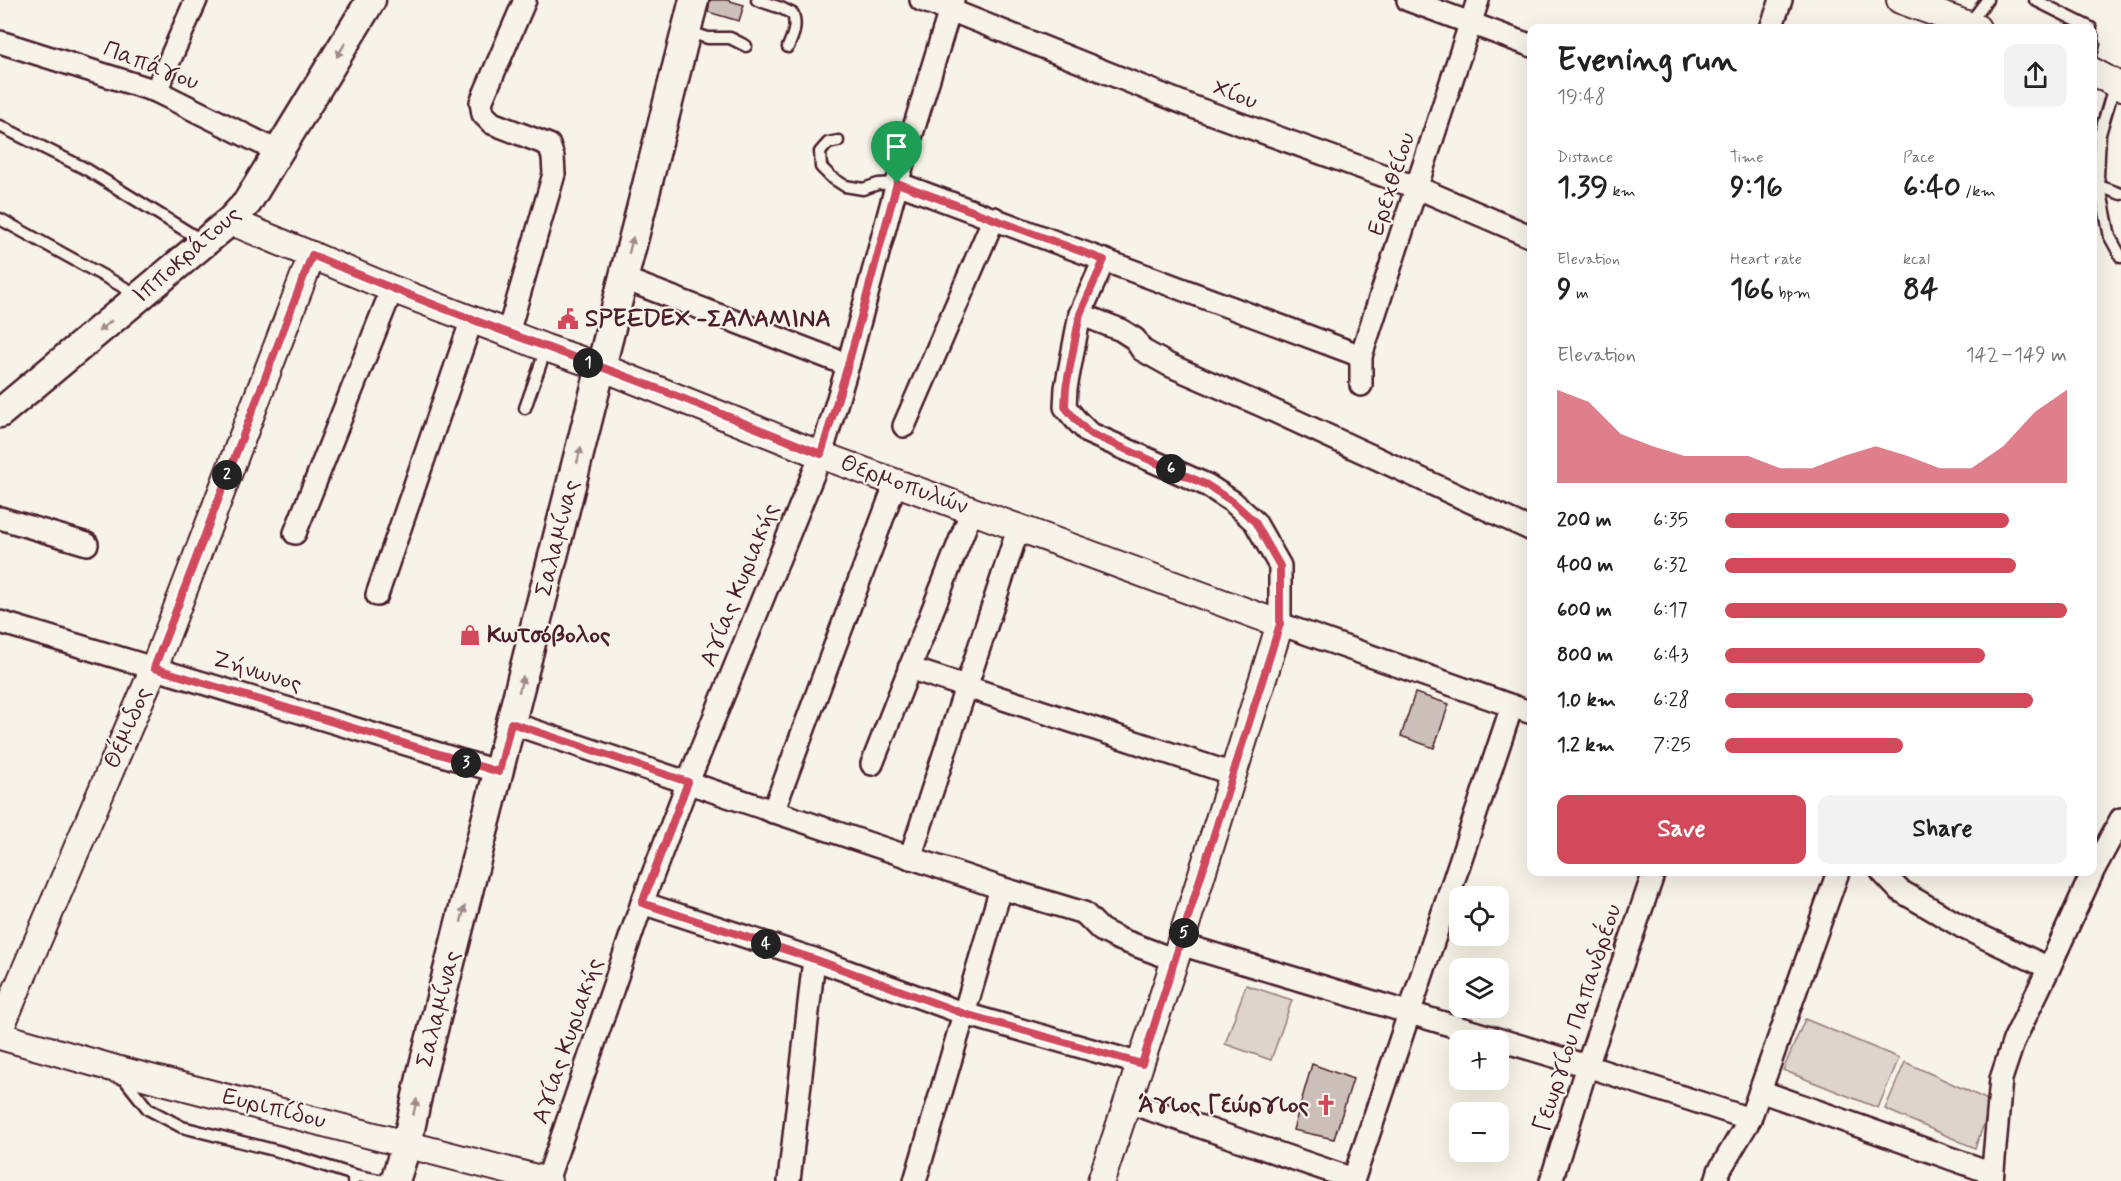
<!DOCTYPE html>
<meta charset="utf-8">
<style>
body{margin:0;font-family:Mynerve,sans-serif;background:#f2f2f2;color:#222;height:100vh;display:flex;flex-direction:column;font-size:22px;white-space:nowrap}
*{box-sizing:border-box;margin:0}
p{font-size:20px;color:#767676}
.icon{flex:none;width:33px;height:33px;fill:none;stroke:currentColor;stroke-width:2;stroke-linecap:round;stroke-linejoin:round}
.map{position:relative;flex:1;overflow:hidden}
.side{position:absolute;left:1527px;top:24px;width:570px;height:852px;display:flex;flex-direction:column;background:#fff;border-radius:12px;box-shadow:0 6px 24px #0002}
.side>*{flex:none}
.controls{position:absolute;left:1449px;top:886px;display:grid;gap:12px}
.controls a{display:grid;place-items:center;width:60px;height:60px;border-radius:12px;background:#fff;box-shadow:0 6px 24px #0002;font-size:30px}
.pin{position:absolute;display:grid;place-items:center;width:51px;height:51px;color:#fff;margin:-62px -26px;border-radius:50% 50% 50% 0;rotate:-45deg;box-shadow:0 0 6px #0007}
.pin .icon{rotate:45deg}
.km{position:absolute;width:30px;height:30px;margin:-15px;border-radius:50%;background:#222;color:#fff;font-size:16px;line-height:30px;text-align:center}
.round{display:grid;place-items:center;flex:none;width:63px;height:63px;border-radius:12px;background:#f2f2f2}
.head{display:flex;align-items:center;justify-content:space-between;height:102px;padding:0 30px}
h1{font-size:33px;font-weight:800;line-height:45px}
.stats{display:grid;grid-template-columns:repeat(3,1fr);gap:9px;height:102px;padding:6px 30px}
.stats div{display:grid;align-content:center}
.stats b{font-size:30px;font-weight:800}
.stats small{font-size:16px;font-weight:400}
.stats p{font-size:16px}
.chart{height:168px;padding:12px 30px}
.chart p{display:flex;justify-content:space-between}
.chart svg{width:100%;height:108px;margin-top:6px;fill:#d1495b;opacity:.7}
.action{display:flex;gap:12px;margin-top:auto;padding:12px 30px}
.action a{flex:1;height:69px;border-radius:12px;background:#d1495b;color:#fff;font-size:24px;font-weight:800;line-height:69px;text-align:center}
.action a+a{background:#f2f2f2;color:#222}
ul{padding:0 30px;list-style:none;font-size:20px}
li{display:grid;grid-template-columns:96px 72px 1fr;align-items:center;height:45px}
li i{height:15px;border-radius:8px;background:#d1495b}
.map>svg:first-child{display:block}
.green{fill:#ded4cc;stroke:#947a7c;stroke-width:1.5}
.building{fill:#ccbfb9;stroke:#4a1f2b;stroke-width:1.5}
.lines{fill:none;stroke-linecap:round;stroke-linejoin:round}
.service-casing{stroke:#4a1f2b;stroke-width:15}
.minor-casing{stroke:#4a1f2b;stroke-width:26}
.tertiary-casing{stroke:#4a1f2b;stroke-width:30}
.secondary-casing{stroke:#4a1f2b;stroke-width:33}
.service{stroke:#f7f3e8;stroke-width:10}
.minor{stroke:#f7f3e8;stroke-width:21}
.tertiary{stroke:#f7f3e8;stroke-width:26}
.secondary{stroke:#f7f3e8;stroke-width:28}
.oneway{fill:#a0898a}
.route-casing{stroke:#fff;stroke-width:12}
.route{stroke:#d1495b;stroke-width:8}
.labels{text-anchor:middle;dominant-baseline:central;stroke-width:4.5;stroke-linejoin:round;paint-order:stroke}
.street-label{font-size:24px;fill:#4a1f2b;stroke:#f7f3e8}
.poi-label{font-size:24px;font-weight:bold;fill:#4a1f2b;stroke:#f7f3e8;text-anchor:start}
</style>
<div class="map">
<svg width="2121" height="1181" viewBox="0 0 2121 1181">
<rect width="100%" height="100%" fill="#f7f3e8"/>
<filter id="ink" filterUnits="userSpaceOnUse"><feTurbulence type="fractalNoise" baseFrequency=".0167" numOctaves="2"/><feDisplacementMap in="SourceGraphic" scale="12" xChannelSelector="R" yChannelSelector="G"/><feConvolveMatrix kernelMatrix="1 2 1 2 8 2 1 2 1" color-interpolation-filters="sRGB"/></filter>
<g filter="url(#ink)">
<g class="green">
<path d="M1246,985L1292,1000L1271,1060L1225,1044Z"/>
<path d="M1805,1019L1899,1058L1878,1108L1783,1070Z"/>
<path d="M1905,1062L1992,1102L1975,1148L1885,1109Z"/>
</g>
<g class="building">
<path d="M710,0H727L744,5L739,21L708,12Z"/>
<path d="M1415,693L1449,704L1434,748L1401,736Z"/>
<path d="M1312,1064L1353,1079L1334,1139L1293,1130Z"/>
</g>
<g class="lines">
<defs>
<g id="service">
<path d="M757,0L781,8L793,14C797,26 793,36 788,47"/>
<path d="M2035,0L2091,28"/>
<path d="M1969,24L1987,0"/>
<path d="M686,31L708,38H730L746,46"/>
<path d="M2092,35L2094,44L2092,52"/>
<path d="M2115,83L2100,134L2098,177L2110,237L2121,257"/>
<path d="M0,126L86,169L204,242"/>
<path d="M838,141L828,143L820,152L821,167L831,177L845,186L863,189L878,184L897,183"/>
<path d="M2099,186L2121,194"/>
<path d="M0,219L138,295"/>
<path d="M525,408L546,349"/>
<path d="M122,1076L148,1109L182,1127L278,1151L354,1175"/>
<path d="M353,1181L354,1175L384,1181"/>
</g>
<g id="minor">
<path d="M921,0L950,10L1193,107L1418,188L1532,237"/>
<path d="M1408,0L1532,46"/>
<path d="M1771,28L1781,0"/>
<path d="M0,42L156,91L279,152"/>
<path d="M156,91L196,0"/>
<path d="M897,183L1361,356"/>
<path d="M1104,260L1080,314L1066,388L1065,407L1076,420L1089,433L1207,485L1233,502L1255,522L1280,566V624L1532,713"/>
<path d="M622,278L848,365"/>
<path d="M1080,314L1121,330L1135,339L1142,350L1169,365L1261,405L1532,530"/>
<path d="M508,333L554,174L553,157L549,145L492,123L483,114L481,102L525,0"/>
<path d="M1361,385V356L1478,0"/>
<path d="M904,426L994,218"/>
<path d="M0,518L87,544"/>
<path d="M295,533L392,289"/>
<path d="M377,595L472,319"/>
<path d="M0,622L499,772"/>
<path d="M909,668L1233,774"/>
<path d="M511,723L1001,888L1084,913L1101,930L1119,939L1175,960"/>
<path d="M872,764L972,510"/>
<path d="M773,812L896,482"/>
<path d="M910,858L1019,526"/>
<path d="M1882,872L1899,890L1964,928L2049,968"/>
<path d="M642,903L814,959L965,1014L1141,1064"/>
<path d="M1180,944L1587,1066L1750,1119"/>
<path d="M1760,1091L1992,1173"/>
<path d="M1128,1102L1353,1179"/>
<path d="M547,1181L642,903L688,782L821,455L848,365L897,183L953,0"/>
<path d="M789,1181L814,959"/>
<path d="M915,1181L1001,888"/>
<path d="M1353,1181L1512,706"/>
<path d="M1551,1181L1587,1066L1654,872"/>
<path d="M1716,1181L1719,1171L1750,1119L1838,872"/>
<path d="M1992,1181L2001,1079L2014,1040L2049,968L2094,869L2121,819"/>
</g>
<g id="tertiary">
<path d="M1900,0L1977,28"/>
<path d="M2092,71L2121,87"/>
<path d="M230,221L392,289L546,348L601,367L821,455L1280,624L1175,960L1101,1181"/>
<path d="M0,1029L154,668L312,255"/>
<path d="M0,1036L116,1069L548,1181"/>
</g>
<g id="secondary">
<path d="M0,413L230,221L247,203L371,0"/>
<path d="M395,1181L407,1143L422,1073L694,0"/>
</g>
</defs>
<use href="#service" class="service-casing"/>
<use href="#minor" class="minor-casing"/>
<use href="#tertiary" class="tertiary-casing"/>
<use href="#secondary" class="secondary-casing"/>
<use href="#service" class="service"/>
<use href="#minor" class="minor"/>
<use href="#tertiary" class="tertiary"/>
<use href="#secondary" class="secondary"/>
</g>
<defs><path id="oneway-solid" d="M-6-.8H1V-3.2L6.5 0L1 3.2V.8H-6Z" transform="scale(1.5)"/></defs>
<g class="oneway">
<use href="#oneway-solid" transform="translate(341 50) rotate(121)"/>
<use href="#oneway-solid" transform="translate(631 245) rotate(-76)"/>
<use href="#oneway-solid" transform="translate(105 326) rotate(140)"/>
<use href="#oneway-solid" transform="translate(579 455) rotate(-76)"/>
<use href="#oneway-solid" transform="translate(521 684) rotate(-76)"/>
<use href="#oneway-solid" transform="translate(463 914) rotate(-76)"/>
<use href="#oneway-solid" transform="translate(415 1107) rotate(-78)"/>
</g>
</g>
<g class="lines" filter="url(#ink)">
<defs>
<path id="route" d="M897,183L1104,260L1080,314L1066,388L1065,407L1076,420L1089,433L1207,485L1233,502L1255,522L1280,566V624L1142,1064L965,1014L814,959L642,903L688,782L511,723L499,772L154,668L312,255C407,296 504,332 601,367C675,394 748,425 821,454L848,365Z"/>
</defs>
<use href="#route" class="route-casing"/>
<use href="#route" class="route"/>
</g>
<defs>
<symbol id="civic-bare" viewBox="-9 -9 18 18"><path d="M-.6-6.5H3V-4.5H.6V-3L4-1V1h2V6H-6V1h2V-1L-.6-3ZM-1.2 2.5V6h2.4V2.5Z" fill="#d1495b" stroke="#f7f3e8" stroke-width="2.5" paint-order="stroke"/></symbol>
<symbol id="shop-bare" viewBox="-9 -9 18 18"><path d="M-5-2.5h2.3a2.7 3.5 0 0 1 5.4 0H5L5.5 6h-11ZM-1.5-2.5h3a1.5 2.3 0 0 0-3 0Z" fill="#d1495b" stroke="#f7f3e8" stroke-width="2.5" paint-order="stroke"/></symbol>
<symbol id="church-bare" viewBox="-9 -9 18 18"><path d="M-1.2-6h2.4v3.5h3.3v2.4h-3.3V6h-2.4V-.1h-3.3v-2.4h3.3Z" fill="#d1495b" stroke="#f7f3e8" stroke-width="2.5" paint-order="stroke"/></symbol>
</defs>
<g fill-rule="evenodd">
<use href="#civic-bare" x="553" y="304" width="30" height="30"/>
<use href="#shop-bare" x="455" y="620" width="30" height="30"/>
<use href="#church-bare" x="1311" y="1090" width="30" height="30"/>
</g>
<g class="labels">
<g class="street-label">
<text transform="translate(151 66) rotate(21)">Παπάγου</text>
<text transform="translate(1235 95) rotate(20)">Χίου</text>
<text transform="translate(1392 184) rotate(-72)">Ερεχθείου</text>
<text transform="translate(187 255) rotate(-41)">Ιπποκράτους</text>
<text transform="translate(904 485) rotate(20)">Θερμοπυλών</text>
<text transform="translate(558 538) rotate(-76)">Σαλαμίνας</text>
<text transform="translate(740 585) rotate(-68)">Αγίας Κυριακής</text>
<text transform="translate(257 672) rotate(17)">Ζήνωνος</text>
<text transform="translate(128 728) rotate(-67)">Θέμιδος</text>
<text transform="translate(439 1009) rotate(-76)">Σαλαμίνας</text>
<text transform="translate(1578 1018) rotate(-72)">Γεωργίου Παπανδρέου</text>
<text transform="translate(568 1041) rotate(-71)">Αγίας Κυριακής</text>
<text transform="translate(274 1109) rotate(14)">Ευριπίδου</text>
</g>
<g class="poi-label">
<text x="585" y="319">SPEEDEX -ΣΑΛΑΜΙΝΑ</text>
<text x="487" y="635">Κωτσόβολος</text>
<text x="1309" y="1105" text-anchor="end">Άγιος Γεώργιος</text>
</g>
</g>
</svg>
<div class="controls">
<a><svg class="icon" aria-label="locate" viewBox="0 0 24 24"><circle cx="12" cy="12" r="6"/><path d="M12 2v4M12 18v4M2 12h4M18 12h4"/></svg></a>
<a><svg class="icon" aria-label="layers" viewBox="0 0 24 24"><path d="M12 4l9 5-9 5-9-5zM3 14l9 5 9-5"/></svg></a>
<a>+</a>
<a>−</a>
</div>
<div class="pin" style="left:897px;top:183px;background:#1e9e55"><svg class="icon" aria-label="arrive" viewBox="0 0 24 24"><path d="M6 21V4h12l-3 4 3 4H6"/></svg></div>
<b class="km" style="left:588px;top:363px">1</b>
<b class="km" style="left:227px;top:475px">2</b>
<b class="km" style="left:466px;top:763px">3</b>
<b class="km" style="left:766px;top:944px">4</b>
<b class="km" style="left:1184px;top:933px">5</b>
<b class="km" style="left:1171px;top:469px">6</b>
<section class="side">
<div class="head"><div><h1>Evening run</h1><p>19:48</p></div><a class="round"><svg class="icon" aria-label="share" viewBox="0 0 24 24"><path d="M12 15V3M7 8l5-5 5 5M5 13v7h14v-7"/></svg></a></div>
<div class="stats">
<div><p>Distance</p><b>1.39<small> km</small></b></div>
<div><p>Time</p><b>9:16</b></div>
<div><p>Pace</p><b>6:40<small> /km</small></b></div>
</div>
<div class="stats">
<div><p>Elevation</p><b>9<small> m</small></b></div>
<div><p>Heart rate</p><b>166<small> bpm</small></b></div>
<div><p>kcal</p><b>84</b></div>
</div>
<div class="chart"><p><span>Elevation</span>142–149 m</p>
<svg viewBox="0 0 160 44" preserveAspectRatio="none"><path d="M0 44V6L10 11L20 24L30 29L40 33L50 33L60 33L70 38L80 38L90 33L100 29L110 33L120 38L130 38L140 29L150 15L160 6V44z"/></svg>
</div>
<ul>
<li><b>200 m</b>6:35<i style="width:83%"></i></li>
<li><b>400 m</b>6:32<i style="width:85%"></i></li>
<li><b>600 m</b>6:17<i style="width:100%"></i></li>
<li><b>800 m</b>6:43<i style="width:76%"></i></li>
<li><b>1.0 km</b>6:28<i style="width:90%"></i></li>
<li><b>1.2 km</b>7:25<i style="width:52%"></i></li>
</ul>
<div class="action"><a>Save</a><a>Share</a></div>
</section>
</div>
